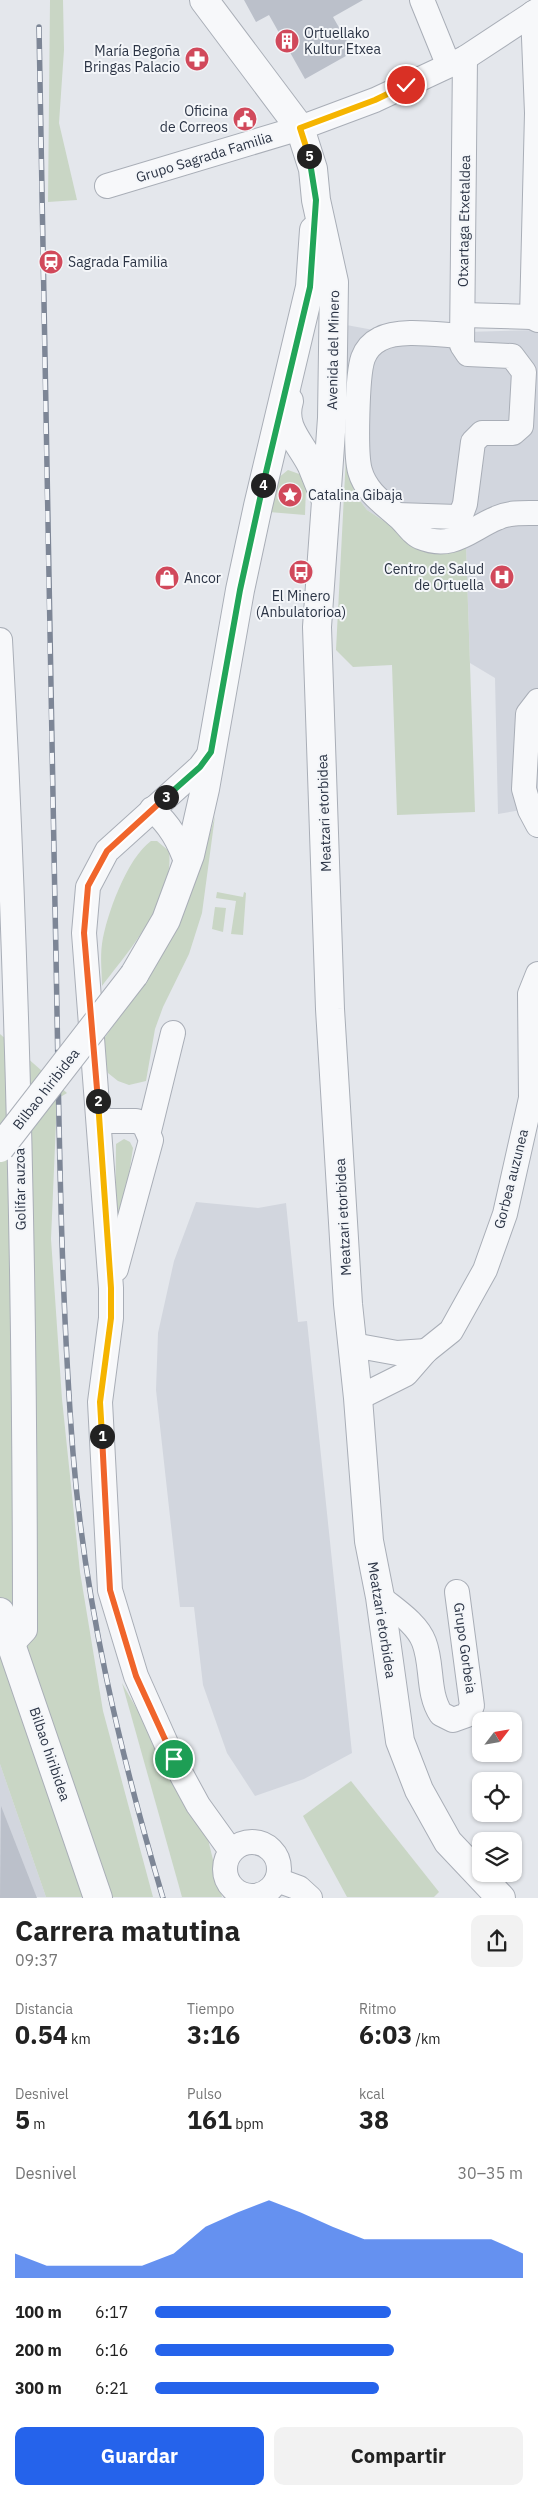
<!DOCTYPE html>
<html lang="es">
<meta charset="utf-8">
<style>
body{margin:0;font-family:"IBM Plex Sans",sans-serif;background:#f2f2f2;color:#222;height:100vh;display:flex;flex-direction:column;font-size:19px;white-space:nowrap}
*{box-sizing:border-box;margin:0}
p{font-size:16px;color:#767676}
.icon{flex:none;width:28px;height:28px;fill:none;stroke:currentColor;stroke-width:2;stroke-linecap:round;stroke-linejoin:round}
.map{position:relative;height:1898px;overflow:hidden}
.side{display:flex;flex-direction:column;background:#fff;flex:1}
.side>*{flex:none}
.needle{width:32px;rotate:59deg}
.controls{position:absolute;left:472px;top:1712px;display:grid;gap:10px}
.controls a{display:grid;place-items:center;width:50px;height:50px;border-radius:10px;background:#fff;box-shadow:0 1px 4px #0004;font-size:25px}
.pin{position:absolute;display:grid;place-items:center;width:42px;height:42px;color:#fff;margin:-21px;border:2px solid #fff;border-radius:50%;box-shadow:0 1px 5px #0007}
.km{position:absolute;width:25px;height:25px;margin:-12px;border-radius:50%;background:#222;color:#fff;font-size:14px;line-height:25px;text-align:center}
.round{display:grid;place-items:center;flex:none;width:52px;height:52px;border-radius:10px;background:#f2f2f2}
.head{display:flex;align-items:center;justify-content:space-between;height:85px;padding:0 15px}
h1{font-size:28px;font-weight:700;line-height:38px}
.metrics{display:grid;grid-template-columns:repeat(3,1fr);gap:8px;height:85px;padding:5px 15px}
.metrics div{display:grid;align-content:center}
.metrics b{font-size:25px;font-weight:700}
.metrics small{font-size:14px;font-weight:400}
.metrics p{font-size:14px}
.chart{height:140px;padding:10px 15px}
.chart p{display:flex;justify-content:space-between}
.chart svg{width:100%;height:90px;margin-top:5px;fill:#2563eb;opacity:.7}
.cta{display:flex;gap:10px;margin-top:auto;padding:10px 15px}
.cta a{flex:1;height:58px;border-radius:10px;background:#2563eb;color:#fff;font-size:20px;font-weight:700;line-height:58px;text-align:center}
.cta a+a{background:#f2f2f2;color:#222}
ul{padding:0 15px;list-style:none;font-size:16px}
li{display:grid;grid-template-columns:80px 60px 1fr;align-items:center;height:38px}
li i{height:12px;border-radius:6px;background:#2563eb}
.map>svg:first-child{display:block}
.built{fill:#d2d6de}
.green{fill:#c9d6c5}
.building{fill:#bbc0ca}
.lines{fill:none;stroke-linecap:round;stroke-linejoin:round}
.minor-casing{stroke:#a9aeb7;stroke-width:26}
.tertiary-casing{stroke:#a9aeb7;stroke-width:30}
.minor{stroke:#f7f8fa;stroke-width:24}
.tertiary{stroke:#f7f8fa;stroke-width:28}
.rail-casing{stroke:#7d8696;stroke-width:5.5}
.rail{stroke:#f4f6f9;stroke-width:4;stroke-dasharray:11;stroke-linecap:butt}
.tertiary-bridge-casing{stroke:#a9aeb7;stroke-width:30;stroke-linecap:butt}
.tertiary-bridge{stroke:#f7f8fa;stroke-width:28}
.split-1-casing{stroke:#fff;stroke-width:10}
.split-2-casing{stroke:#fff;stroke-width:10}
.split-3-casing{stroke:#fff;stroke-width:10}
.split-4-casing{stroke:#fff;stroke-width:10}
.split-5-casing{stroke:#fff;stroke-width:10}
.split-6-casing{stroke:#fff;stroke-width:10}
.split-1{stroke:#f0652b;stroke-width:6}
.split-2{stroke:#f5b400;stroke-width:6}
.split-3{stroke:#f0652b;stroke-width:6}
.split-4{stroke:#22a559;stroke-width:6}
.split-5{stroke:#22a559;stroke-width:6}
.split-6{stroke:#f5b400;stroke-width:6}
.labels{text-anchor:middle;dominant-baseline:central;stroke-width:4;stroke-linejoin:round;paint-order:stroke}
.poi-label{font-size:14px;fill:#2b3445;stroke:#f4f6f9;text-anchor:start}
.street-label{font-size:14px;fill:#2b3445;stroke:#f4f6f9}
</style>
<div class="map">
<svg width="538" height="1898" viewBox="0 0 538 1898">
<rect width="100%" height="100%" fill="#e4e7ec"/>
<g class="built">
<path d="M341,324L395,334L538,330V807L498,814L495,678L470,663L466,546L405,535L367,510L355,494L349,472Z"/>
<path d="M196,1202L258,1208L286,1203L298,1322L307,1321L352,1753L304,1779L255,1796L227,1753L203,1685L194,1607H180L156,1390L158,1333L174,1261Z"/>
<path d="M0,1764L46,1897H0Z"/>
</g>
<g class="green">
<path d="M50,0H63L64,50L59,123L77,200L48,202Z"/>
<path d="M347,437L349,472L355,494L367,510L405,535L466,546L475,812L397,815L392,665L353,667L336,650Z"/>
<path d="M288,470L302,475L306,487L305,515L269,512L278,478Z"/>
<path d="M215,816L202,913L189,954L163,1007L155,1029L146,1081L129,1085L118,1081L108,1073L104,1062L103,1040L142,986L177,925L200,868Z"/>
<path d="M151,841H157L169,851C175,898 129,951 102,986C102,973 100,958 102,944C106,916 127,858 151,841Z"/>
<path d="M217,892L243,897L244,892L246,893L243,935L231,934L236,901L216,898Z"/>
<path d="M215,907L226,908L223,932L212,929Z"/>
<path d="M0,1034L67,1093L57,1099L51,1239L62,1399L80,1572L103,1711L153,1897H46L0,1764Z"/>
<path d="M124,1139L130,1142L133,1148L121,1227L115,1221L116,1144Z"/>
<path d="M122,1683L206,1831L222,1897H182Z"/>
<path d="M351,1781L439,1892L434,1897H347L303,1816Z"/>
</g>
<g class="building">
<path d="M244,0H363L333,17L353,52L305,79L269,15L256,22Z"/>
<path d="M1,1806L37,1898H0Z"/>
</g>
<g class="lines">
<defs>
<g id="minor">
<path d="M422,0L448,64"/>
<path d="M107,186L300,128L375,100L465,58L538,10"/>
<path d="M463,315L532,317L538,320"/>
<path d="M532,317L537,113L533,13"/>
<path d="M462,336C440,335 399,328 380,339C372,343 366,350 363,358C357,375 355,454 360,471C366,493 386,505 401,519C407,525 414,535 420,537C453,551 470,529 497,518C510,512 524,513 538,513"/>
<path d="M397,515L457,517L462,512L465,504L473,442L482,433H513L521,426L524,372L512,356L468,354L462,345L465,58"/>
<path d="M0,640C18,969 25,1300 25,1630L12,1644"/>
<path d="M538,701L528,714L524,789L530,810L538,825"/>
<path d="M211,752L200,767L107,851L88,887L84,933L111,1288V1318L100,1402L110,1590L136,1676L173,1759L198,1805L231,1851"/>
<path d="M152,809C170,825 179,841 187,864"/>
<path d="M99,1121H136L144,1124L151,1140L116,1269"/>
<path d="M149,1131L173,1033"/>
<path d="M353,1345L397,1353L426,1351"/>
<path d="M358,1398L406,1374L426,1351L451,1331L485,1270L505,1214L531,1098L530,994L538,974"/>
<path d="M380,1597C394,1609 417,1623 424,1642C433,1665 427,1693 441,1714L453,1720L467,1715L472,1706L457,1592"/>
<circle cx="252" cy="1869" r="27"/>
<path d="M277,1880L299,1888L310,1898"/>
</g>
<g id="tertiary">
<path d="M204,0L300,128L313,169L316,200L334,282L332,418L317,627L330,1009L348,1304L358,1398L369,1541L380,1597L400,1741L419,1790L448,1842L501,1898"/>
<path d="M289,401C281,428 301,443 312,466C316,476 320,486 324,496"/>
<path d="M134,975L166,920L190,855L205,789L240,590L258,506L310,287L314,230"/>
<path d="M0,1612L98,1898"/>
</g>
</defs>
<use href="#minor" class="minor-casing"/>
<use href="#tertiary" class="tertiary-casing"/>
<use href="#minor" class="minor"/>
<use href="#tertiary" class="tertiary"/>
<defs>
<path id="rail" d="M39,27C44,320 49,613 55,906C59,1088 59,1271 73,1453C85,1604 120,1753 163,1898"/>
</defs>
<use href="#rail" class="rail-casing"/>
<use href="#rail" class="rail"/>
<defs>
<path id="tertiary-bridge" d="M0,1148L134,975"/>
</defs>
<use href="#tertiary-bridge" class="tertiary-bridge-casing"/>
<use href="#tertiary-bridge" class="tertiary-bridge"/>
</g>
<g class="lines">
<defs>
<path id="split-1" d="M102,1436L110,1590L136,1676L174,1759"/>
<path id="split-2" d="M98,1101L111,1288V1318L100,1402L102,1436"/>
<path id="split-3" d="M98,1101L84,933L88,886L107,851L166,797"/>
<path id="split-4" d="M166,797L200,767L211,752L240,590L263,485"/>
<path id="split-5" d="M263,485L310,287L316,200L309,156"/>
<path id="split-6" d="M309,156L300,128L375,100L406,85"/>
</defs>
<use href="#split-1" class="split-1-casing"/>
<use href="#split-2" class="split-2-casing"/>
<use href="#split-3" class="split-3-casing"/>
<use href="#split-4" class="split-4-casing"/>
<use href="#split-5" class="split-5-casing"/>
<use href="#split-6" class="split-6-casing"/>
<use href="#split-1" class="split-1"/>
<use href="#split-2" class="split-2"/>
<use href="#split-3" class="split-3"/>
<use href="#split-4" class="split-4"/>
<use href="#split-5" class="split-5"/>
<use href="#split-6" class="split-6"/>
</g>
<defs>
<symbol id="building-disc" viewBox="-11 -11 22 22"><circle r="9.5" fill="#d1495b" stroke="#f4f6f9"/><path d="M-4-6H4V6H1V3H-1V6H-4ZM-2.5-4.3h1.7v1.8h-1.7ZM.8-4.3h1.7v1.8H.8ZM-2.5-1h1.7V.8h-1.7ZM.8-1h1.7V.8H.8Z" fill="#fff"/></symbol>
<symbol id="pharmacy-disc" viewBox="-11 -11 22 22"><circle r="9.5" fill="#d1495b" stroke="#f4f6f9"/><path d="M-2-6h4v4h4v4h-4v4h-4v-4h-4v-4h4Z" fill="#fff"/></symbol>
<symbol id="civic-disc" viewBox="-11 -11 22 22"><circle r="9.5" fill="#d1495b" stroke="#f4f6f9"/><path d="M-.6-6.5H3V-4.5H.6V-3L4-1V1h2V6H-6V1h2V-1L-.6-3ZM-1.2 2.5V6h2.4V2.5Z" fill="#fff"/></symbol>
<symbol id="station-disc" viewBox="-11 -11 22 22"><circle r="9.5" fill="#d1495b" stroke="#f4f6f9"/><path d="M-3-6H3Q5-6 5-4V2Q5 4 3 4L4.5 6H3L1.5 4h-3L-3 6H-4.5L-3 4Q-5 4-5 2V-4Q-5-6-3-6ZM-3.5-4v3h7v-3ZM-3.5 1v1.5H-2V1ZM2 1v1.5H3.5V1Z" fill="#fff"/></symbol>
<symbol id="sight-disc" viewBox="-11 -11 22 22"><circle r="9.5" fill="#d1495b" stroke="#f4f6f9"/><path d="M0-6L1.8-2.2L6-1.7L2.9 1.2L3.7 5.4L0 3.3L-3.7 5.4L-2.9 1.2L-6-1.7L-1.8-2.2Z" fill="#fff"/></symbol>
<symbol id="bus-disc" viewBox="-11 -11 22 22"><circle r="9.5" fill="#d1495b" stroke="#f4f6f9"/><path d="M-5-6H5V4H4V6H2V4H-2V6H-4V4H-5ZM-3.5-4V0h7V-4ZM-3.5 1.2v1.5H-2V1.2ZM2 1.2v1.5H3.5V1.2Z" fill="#fff"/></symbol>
<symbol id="hospital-disc" viewBox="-11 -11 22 22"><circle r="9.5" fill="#d1495b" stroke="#f4f6f9"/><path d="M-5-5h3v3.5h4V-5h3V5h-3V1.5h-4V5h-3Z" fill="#fff"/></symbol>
<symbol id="shop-disc" viewBox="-11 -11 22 22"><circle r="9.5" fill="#d1495b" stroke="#f4f6f9"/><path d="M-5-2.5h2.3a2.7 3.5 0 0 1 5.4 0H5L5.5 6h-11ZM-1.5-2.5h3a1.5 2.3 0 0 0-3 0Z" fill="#fff"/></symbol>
</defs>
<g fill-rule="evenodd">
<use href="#building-disc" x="273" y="27" width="28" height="28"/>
<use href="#pharmacy-disc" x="183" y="45" width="28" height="28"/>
<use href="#civic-disc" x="231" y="105" width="28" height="28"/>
<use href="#station-disc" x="37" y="248" width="28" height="28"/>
<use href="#sight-disc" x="276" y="481" width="28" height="28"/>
<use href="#bus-disc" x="287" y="558" width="28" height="28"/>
<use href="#hospital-disc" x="488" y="563" width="28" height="28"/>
<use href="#shop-disc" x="153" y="564" width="28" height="28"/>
</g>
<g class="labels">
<g class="poi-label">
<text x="304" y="33">Ortuellako<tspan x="304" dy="16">Kultur Etxea</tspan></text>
<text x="180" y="51" text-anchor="end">María Begoña<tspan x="180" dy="16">Bringas Palacio</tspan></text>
<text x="228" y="111" text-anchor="end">Oficina<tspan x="228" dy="16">de Correos</tspan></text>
<text x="68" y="262">Sagrada Familia</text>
<text x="308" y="495">Catalina Gibaja</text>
<text x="484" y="569" text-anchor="end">Centro de Salud<tspan x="484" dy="16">de Ortuella</tspan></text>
<text x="184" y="578">Ancor</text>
<text x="301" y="596" text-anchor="middle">El Minero<tspan x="301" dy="16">(Anbulatorioa)</tspan></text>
</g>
<g class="street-label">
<text transform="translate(204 157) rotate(-17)">Grupo Sagrada Familia</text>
<text transform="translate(464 221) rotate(-89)">Otxartaga Etxetaldea</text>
<text transform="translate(333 350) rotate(-89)">Avenida del Minero</text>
<text transform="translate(324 813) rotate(-92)">Meatzari etorbidea</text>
<text transform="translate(46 1089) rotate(-52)">Bilbao hiribidea</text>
<text transform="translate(511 1179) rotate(-76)">Gorbea auzunea</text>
<text transform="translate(20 1189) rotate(-91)">Golifar auzoa</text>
<text transform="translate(343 1217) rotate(-93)">Meatzari etorbidea</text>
<text transform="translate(382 1620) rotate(81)">Meatzari etorbidea</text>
<text transform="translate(465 1648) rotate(82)">Grupo Gorbeia</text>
<text transform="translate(50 1754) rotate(71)">Bilbao hiribidea</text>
</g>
</g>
</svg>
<div class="controls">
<a><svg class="needle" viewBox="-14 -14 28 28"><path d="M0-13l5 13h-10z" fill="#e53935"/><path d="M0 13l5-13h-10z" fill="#767676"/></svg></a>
<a><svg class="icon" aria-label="locate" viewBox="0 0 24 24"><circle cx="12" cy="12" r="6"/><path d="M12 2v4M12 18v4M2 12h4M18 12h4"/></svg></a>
<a><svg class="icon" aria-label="layers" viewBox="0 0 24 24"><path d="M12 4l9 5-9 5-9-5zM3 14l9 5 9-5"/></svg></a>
</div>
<div class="pin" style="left:174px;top:1759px;background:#1e9e55"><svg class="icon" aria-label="arrive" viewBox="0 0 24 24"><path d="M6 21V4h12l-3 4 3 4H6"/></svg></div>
<div class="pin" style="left:406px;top:85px;background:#d93025"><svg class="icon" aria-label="check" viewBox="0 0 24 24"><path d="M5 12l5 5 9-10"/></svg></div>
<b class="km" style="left:102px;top:1436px">1</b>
<b class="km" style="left:98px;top:1101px">2</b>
<b class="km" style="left:166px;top:797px">3</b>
<b class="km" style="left:263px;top:485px">4</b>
<b class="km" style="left:309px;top:156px">5</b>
</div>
<section class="side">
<div class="head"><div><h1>Carrera matutina</h1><p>09:37</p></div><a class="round"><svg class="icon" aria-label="share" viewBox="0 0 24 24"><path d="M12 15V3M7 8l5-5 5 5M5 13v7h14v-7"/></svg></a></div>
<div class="metrics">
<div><p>Distancia</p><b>0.54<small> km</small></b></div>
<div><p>Tiempo</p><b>3:16</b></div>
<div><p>Ritmo</p><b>6:03<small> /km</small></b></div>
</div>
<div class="metrics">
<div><p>Desnivel</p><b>5<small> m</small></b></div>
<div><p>Pulso</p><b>161<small> bpm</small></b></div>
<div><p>kcal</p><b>38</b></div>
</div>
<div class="chart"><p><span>Desnivel</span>30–35 m</p>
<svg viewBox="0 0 160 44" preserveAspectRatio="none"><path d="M0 44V32L10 38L20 38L30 38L40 38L50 32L60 19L70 12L80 6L90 12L100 19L110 25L120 25L130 25L140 25L150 25L160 32V44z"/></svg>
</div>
<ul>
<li><b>100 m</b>6:17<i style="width:64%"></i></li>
<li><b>200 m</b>6:16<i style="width:65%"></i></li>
<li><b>300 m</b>6:21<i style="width:61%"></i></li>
</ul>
<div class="cta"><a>Guardar</a><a>Compartir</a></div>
</section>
